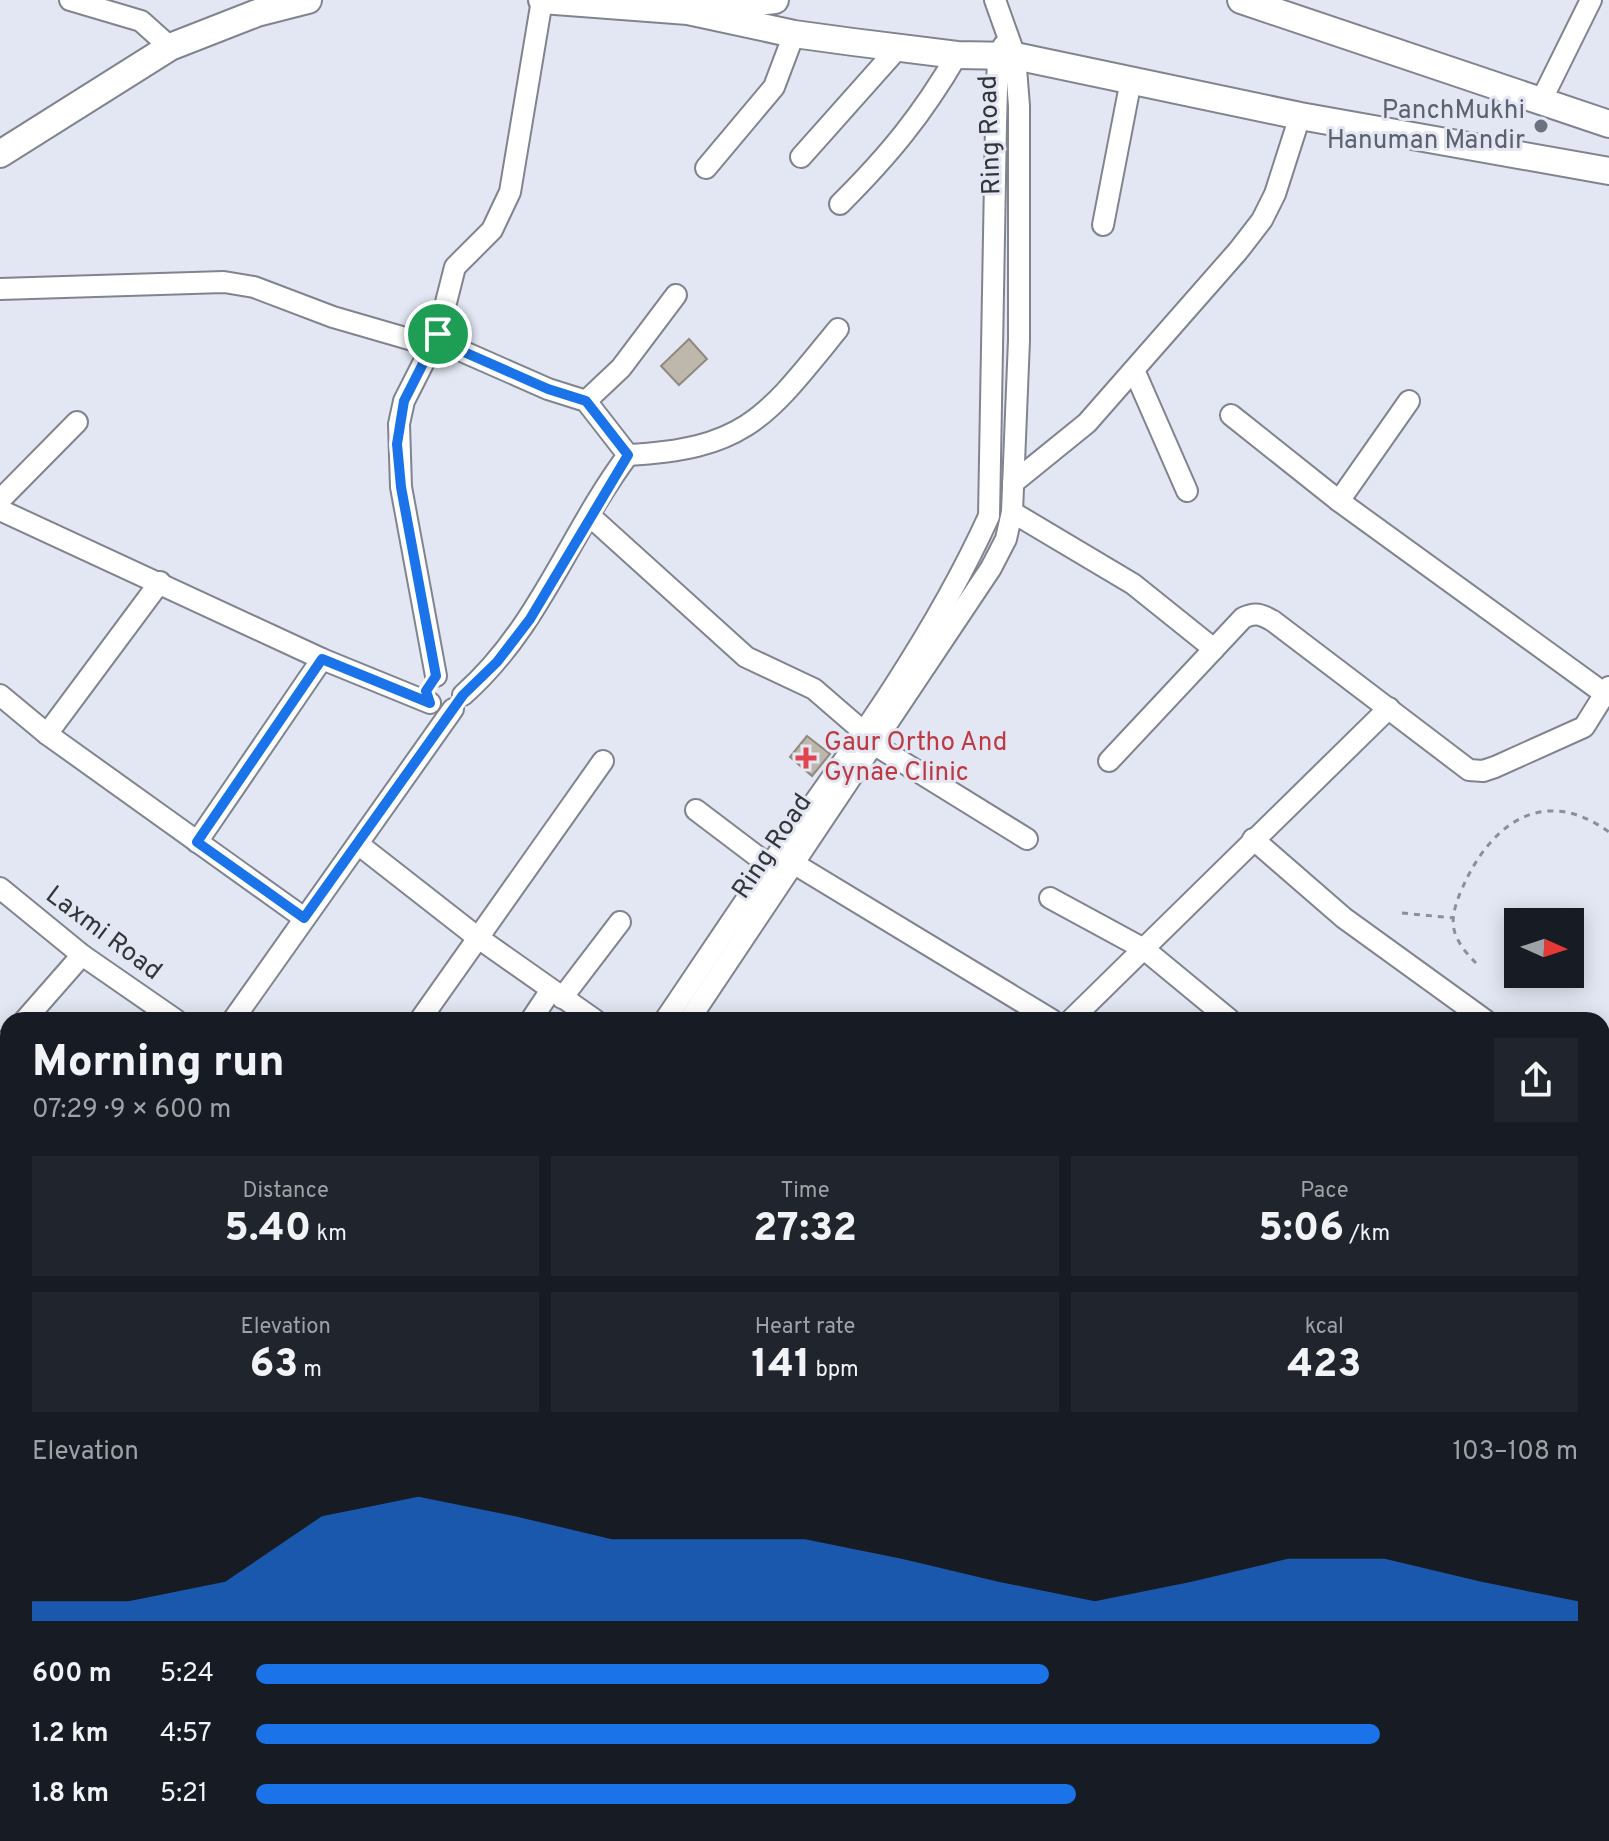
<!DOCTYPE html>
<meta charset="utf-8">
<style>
body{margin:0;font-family:Overpass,sans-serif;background:#20242c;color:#f1f3f6;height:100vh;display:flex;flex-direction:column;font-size:30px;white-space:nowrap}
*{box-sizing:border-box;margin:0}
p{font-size:26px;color:#9ea1a6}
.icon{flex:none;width:44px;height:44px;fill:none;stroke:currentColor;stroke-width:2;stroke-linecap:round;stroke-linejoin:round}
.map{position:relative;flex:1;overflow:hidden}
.side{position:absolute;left:0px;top:1012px;width:1610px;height:830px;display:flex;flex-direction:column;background:#171b24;border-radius:24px 24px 0 0;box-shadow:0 4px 20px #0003}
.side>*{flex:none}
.needle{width:52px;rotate:93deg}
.tools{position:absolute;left:1504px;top:908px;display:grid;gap:16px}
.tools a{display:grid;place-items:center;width:80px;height:80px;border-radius:0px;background:#171b24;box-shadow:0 4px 20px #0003;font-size:40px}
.pin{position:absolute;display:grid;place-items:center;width:68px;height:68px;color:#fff;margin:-34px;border:4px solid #fff;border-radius:50%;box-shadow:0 2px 8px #0007}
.round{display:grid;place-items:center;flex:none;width:84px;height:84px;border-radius:0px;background:#20242c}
.summary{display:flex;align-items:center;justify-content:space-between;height:136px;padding:0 32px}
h1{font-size:44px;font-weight:800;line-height:60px}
.metrics{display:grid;grid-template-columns:repeat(3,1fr);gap:12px;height:136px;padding:8px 32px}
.metrics div{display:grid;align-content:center;border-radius:0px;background:#20242c;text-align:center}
.metrics b{font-size:40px;font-weight:800}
.metrics small{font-size:22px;font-weight:400}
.metrics p{font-size:22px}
.chart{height:224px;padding:16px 32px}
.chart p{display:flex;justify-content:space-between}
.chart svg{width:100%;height:144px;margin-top:8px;fill:#1a73e8;opacity:.7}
ul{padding:0 32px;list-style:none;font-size:26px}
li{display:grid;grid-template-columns:128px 96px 1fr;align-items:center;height:60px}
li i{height:20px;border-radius:10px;background:#1a73e8}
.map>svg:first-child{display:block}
.building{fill:#beb7ac;stroke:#908980;stroke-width:2}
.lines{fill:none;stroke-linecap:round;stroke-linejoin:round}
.minor-casing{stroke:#80848e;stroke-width:24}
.major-casing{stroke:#80848e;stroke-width:30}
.path{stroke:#8c8f98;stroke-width:3;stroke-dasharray:6 6;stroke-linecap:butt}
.minor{stroke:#fff;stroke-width:20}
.major{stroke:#fff;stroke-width:26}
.route-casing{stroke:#fff;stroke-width:16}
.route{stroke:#1a73e8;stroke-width:10}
.worship-dot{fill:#6b7280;stroke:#e2e7f3;stroke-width:3}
.health-dot{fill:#e0444e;stroke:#e2e7f3;stroke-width:3}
.labels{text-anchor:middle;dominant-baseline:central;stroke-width:6;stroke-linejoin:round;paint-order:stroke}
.worship-label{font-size:26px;fill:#5b616d;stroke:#e2e7f3;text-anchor:end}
.street-label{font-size:26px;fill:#333539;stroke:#e2e7f3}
.health-label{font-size:26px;fill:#be3a42;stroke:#e2e7f3;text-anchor:start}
</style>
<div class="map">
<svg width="1609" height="1841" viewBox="0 0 1609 1841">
<rect width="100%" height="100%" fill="#e2e7f3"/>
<g class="building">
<path d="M689,339L707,359L679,385L661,366Z"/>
<path d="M807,736L830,754L812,776L790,757Z"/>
</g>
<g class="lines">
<defs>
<g id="minor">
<path d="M70,0L141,21L170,47"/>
<path d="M1540,103L1591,0"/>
<path d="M801,157L898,48"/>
<path d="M706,168L774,87L794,34"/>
<path d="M840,204C889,155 922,115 957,55"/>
<path d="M1103,225L1131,80"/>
<path d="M0,289L224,282L254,287L333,317L433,346"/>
<path d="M438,334L464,352L548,389L586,401L628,455C747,449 767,416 838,329"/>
<path d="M1134,370L1187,491"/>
<path d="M586,401L621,368L676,295"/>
<path d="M1231,415L1339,501L1605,694"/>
<path d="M1013,483L1087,423L1238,251L1262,220L1275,194L1300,116"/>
<path d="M0,500L77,422"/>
<path d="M1339,501L1409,401"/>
<path d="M0,510L322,659L430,703"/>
<path d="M1012,512L1133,584L1214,649"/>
<path d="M590,516L746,657L814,689L866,734"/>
<path d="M436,676L401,487L399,424L404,401L438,334L455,267L492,230L510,192L542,0"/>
<path d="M0,695L47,734L304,918"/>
<path d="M463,695C539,628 569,534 628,455"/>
<path d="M47,734L160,582"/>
<path d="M875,745L1027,839"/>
<path d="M1109,761L1243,618C1255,612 1261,614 1273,621L1469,770L1483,771L1495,767L1584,727L1609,687"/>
<path d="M696,810L770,866"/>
<path d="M1253,839L1344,918L1485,1020"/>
<path d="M197,842L322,659"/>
<path d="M358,844L477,937L595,1020"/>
<path d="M793,863L1052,1020"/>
<path d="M0,888L82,955L176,1020"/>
<path d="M1050,898L1144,949L1230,1020"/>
<path d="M562,998L620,922"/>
<path d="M25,1020L82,955"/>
<path d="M233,1020L453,709"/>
<path d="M420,1020L603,761"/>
<path d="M531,1020L551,990"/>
<path d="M665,1020C704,963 742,904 782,848C858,742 935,635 989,516L996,124L998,55L1004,45"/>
<path d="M689,1020L991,568L1006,539L1012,512L1019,340V106L1015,56L995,0"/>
<path d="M1071,1020L1389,708"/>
<path d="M0,1049L8,1039"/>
<path d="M1602,1101L1609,1106"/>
<path d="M0,1156L8,1161"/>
<path d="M0,1198L8,1188"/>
<path d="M1602,1217L1609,1206"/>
<path d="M0,1247L8,1253"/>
<path d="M0,1307L8,1296"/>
<path d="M0,1450L8,1456"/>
<path d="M0,1588L8,1593"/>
<path d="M0,1657L8,1662"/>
<path d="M1602,1738L1609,1727"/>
<path d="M0,1813L8,1817"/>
<path d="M42,1834L56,1841"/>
<path d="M1473,1834L1484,1841"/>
<path d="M154,1841L157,1834"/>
<path d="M266,1841L269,1834"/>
<path d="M286,1841L289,1834"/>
<path d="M549,1841L554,1834"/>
<path d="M877,1841L881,1834"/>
<path d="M1209,1841L1213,1834"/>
<path d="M1537,1841L1541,1834"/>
</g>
<g id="major">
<path d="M542,0L688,11L794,34L853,42L957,55L1015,56L1300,116L1609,171"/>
<path d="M1241,0L1609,124"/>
<path d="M707,8L775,0"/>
<path d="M0,154L170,47L257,13L308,0"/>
</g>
</defs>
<use href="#minor" class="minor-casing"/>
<use href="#major" class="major-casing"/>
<g class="path">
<path d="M1402,913L1454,918"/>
<path d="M1476,963C1468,955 1459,945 1455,933C1449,916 1459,895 1466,880C1496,819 1547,787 1609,832"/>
</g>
<use href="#minor" class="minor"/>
<use href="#major" class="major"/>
</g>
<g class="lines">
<defs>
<path id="route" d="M438,334L464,352L548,389L586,401L628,455L530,619L497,662L463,695L304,918L197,842L322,659L430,703L426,691L436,676L401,487L397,444L404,401Z"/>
</defs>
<use href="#route" class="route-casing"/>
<use href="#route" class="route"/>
</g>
<circle class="worship-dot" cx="1541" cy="126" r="8"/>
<path class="health-dot" d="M802 746h8v8h8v8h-8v8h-8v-8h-8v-8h8z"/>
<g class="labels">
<g class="worship-label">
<text x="1525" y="111">PanchMukhi<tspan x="1525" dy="30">Hanuman Mandir</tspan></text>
</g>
<g class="street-label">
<text transform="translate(991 135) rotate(-92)">Ring Road</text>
<text transform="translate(773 847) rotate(-56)">Ring Road</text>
<text transform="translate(103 934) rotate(37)">Laxmi Road</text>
</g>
<g class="health-label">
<text x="824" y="743">Gaur Ortho And<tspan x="824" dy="30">Gynae Clinic</tspan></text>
</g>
</g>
</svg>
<div class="tools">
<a><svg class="needle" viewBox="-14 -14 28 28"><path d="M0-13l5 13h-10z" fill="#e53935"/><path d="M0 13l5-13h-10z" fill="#9ea1a6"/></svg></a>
</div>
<div class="pin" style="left:438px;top:334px;background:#1e9e55"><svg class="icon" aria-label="arrive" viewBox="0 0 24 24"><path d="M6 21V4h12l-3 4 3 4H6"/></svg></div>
<section class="side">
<div class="summary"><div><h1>Morning run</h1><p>07:29 · 9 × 600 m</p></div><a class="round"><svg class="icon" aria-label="share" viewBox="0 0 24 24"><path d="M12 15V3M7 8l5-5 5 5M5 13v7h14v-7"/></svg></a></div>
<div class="metrics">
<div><p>Distance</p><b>5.40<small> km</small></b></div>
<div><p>Time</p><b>27:32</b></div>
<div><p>Pace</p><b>5:06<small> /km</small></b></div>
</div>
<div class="metrics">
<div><p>Elevation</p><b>63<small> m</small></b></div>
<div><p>Heart rate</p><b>141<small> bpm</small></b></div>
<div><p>kcal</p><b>423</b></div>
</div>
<div class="chart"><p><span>Elevation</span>103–108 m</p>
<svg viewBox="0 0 160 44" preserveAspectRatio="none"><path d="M0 44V38L10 38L20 32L30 12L40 6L50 12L60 19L70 19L80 19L90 25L100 32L110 38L120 32L130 25L140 25L150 32L160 38V44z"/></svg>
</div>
<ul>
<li><b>600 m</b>5:24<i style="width:60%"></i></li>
<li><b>1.2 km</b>4:57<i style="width:85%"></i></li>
<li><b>1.8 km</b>5:21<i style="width:62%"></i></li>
</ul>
</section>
</div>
